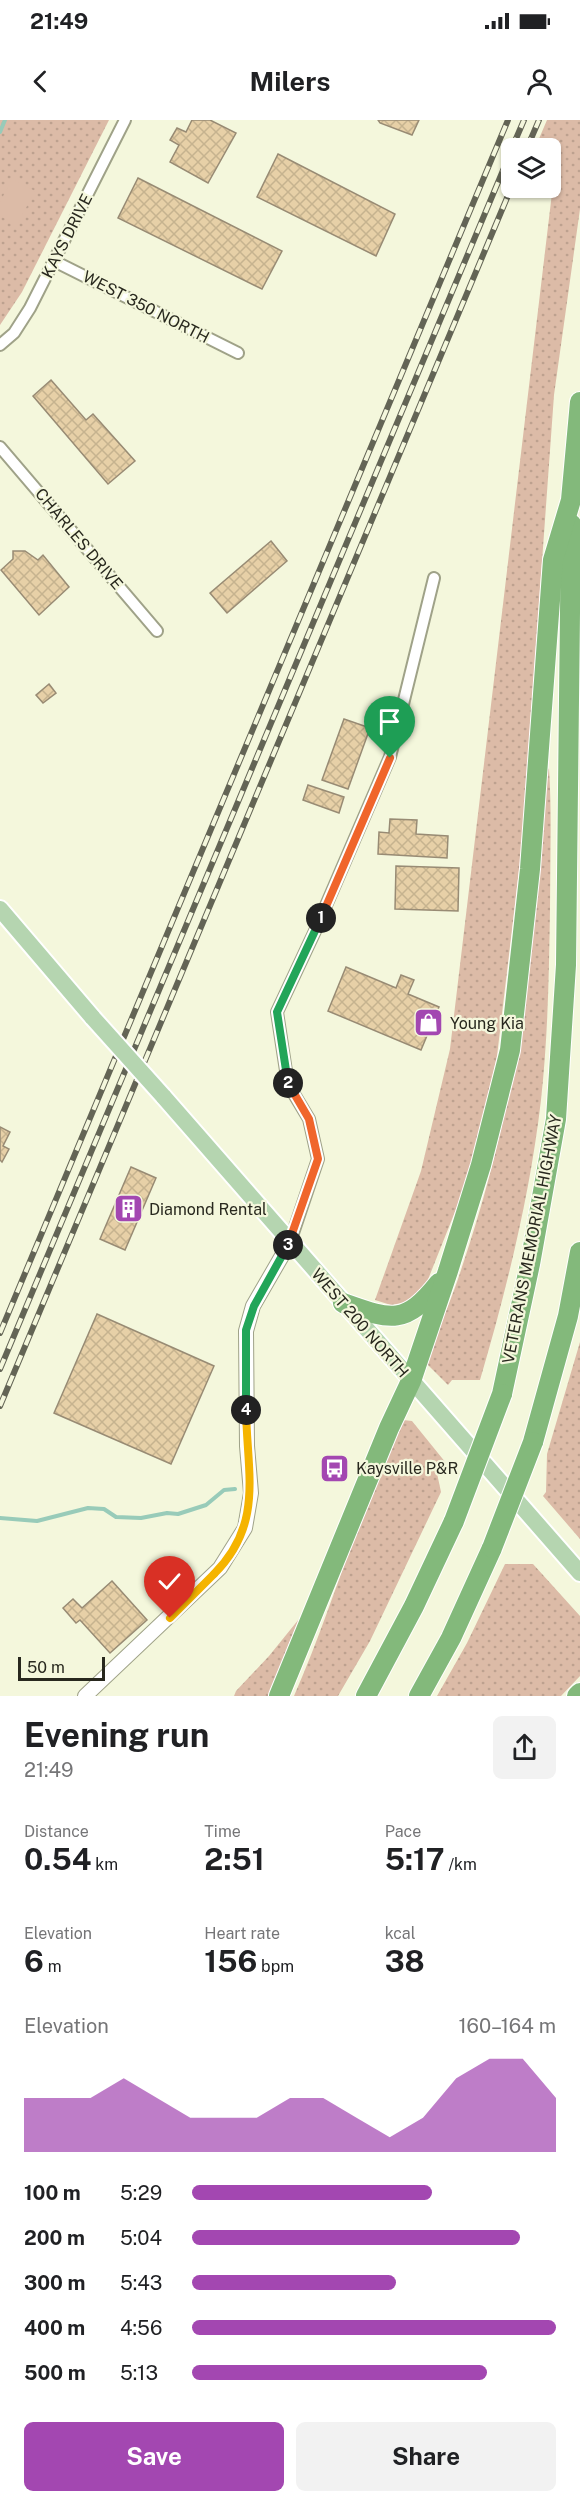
<!DOCTYPE html>
<meta charset="utf-8">
<style>
body{margin:0;font-family:"Public Sans",sans-serif;background:#f2f2f2;color:#202124;height:100vh;display:flex;flex-direction:column;font-size:22px;white-space:nowrap}
*{box-sizing:border-box;margin:0}
p{font-size:20px;color:#757577}
.icon{flex:none;width:33px;height:33px;fill:none;stroke:currentColor;stroke-width:2;stroke-linecap:round;stroke-linejoin:round}
.map{position:relative;height:1576px;overflow:hidden}
.side{display:flex;flex-direction:column;background:#fff;flex:1}
.side>*{flex:none}
.controls{position:absolute;left:501px;top:18px;display:grid;gap:12px}
.controls a{display:grid;place-items:center;width:60px;height:60px;border-radius:9px;background:#fff;box-shadow:0 2px 4px #0004;font-size:30px}
.scale{position:absolute;left:18px;bottom:15px;width:87px;box-sizing:border-box;padding-left:6px;border:3px solid #28281e;border-top:0;font-size:16px;line-height:21px;white-space:nowrap;color:#28281e;-webkit-text-stroke:4px #f4f7dc;paint-order:stroke}
.pin{position:absolute;display:grid;place-items:center;width:51px;height:51px;color:#fff;margin:-62px -26px;border-radius:50% 50% 50% 0;rotate:-45deg;box-shadow:0 0 6px #0007}
.pin .icon{rotate:45deg}
.km{position:absolute;width:30px;height:30px;margin:-15px;border-radius:50%;background:#222;color:#fff;font-size:16px;line-height:30px;text-align:center}
.round{display:grid;place-items:center;flex:none;width:63px;height:63px;border-radius:9px;background:#f2f2f2}
.head{display:flex;align-items:center;justify-content:space-between;height:102px;padding:0 24px}
h1{font-size:33px;font-weight:700;line-height:45px}
.metrics{display:grid;grid-template-columns:repeat(3,1fr);gap:9px;height:102px;padding:6px 24px}
.metrics div{display:grid;align-content:center}
.metrics b{font-size:30px;font-weight:700}
.metrics small{font-size:16px;font-weight:400}
.metrics p{font-size:16px}
.chart{height:168px;padding:12px 24px}
.chart p{display:flex;justify-content:space-between}
.chart svg{width:100%;height:108px;margin-top:6px;fill:#a347b1;opacity:.7}
.button{display:flex;gap:12px;margin-top:auto;padding:12px 24px}
.button a{flex:1;height:69px;border-radius:9px;background:#a347b1;color:#fff;font-size:24px;font-weight:700;line-height:69px;text-align:center}
.button a+a{background:#f2f2f2;color:#202124}
ul{padding:0 24px;list-style:none;font-size:20px}
li{display:grid;grid-template-columns:96px 72px 1fr;align-items:center;height:45px}
li i{height:15px;border-radius:8px;background:#a347b1}
.status{display:flex;justify-content:space-between;align-items:center;height:42px;padding:0 30px;background:#fff;direction:ltr}
.status svg{height:16px;fill:currentColor}
header{display:flex;justify-content:space-between;align-items:center;height:78px;padding:0 24px;background:#fff;font-size:27px;font-weight:700}
.map>svg:first-child{display:block}
.green{fill:url(#green-dots)}
.pitch{fill:#dcbba7}
.lines{fill:none;stroke-linecap:round;stroke-linejoin:round}
.stream{stroke:#98cbb9;stroke-width:4}
.building{fill:url(#building-cross-hatch);stroke:#988b74;stroke-width:1.5}
.minor-casing{stroke:#9fa288;stroke-width:14}
.tertiary-casing{stroke:#9fa288;stroke-width:16}
.primary-casing{stroke:#fff;stroke-width:20}
.motorway-casing{stroke:#fff;stroke-width:22}
.minor{stroke:#fff;stroke-width:10}
.tertiary{stroke:#fff;stroke-width:14}
.primary{stroke:#b5d5b0;stroke-width:16}
.motorway{stroke:#83b97b;stroke-width:20}
.rail-casing{stroke:#636455;stroke-width:6}
.rail{stroke:#f4f7dc;stroke-width:4;stroke-dasharray:11;stroke-linecap:butt}
.primary-bridge-casing{stroke:#fff;stroke-width:20;stroke-linecap:butt}
.motorway-bridge-casing{stroke:#fff;stroke-width:22;stroke-linecap:butt}
.primary-bridge{stroke:#b5d5b0;stroke-width:16}
.motorway-bridge{stroke:#83b97b;stroke-width:20}
.split-1-casing{stroke:#fff;stroke-width:12}
.split-2-casing{stroke:#fff;stroke-width:12}
.split-3-casing{stroke:#fff;stroke-width:12}
.split-4-casing{stroke:#fff;stroke-width:12}
.split-5-casing{stroke:#fff;stroke-width:12}
.split-6-casing{stroke:#fff;stroke-width:12}
.split-1{stroke:#f0652b;stroke-width:8}
.split-2{stroke:#22a559;stroke-width:8}
.split-3{stroke:#f0652b;stroke-width:8}
.split-4{stroke:#22a559;stroke-width:8}
.split-5{stroke:#f5b400;stroke-width:8}
.split-6{stroke:#f5b400;stroke-width:8}
.labels{text-anchor:middle;dominant-baseline:central;stroke-width:4.5;stroke-linejoin:round;paint-order:stroke}
.street-label{font-size:16px;fill:#28281e;stroke:#f4f7dc}
.poi-label{font-size:16px;fill:#28281e;stroke:#f4f7dc;text-anchor:start}
</style>
<div class="status"><b>21:49</b><svg viewBox="0 0 49 12"><path d="M0 12V9h3v3zM5 12V6h3v6zM10 12V3h3v9zM15 12V0h3v12zM26 1h20v11H26zM47 4h2v5h-2z"/></svg></div>
<header><svg class="icon" aria-label="back" viewBox="0 0 24 24"><path d="M15 5l-7 7 7 7"/></svg>Milers<svg class="icon" aria-label="person" viewBox="0 0 24 24"><circle cx="12" cy="8" r="4"/><path d="M4 21q1-7 8-7t8 7"/></svg></header>
<div class="map">
<svg width="580" height="1576" viewBox="0 0 580 1576">
<defs>
<pattern id="green-dots" width="8" height="8" patternUnits="userSpaceOnUse" patternTransform="scale(1.5)"><rect width="8" height="8" fill="#dcbba7"/><path d="M2 2h.1M6 6h.1" fill="none" stroke="#bda18f" stroke-width="1.8" stroke-linecap="round"/></pattern>
<pattern id="building-cross-hatch" width="8" height="8" patternUnits="userSpaceOnUse" patternTransform="scale(1.5)"><rect width="8" height="8" fill="#e7d0a7"/><path d="M0 0l8 8M0 8l8-8" fill="none" stroke="#c6b38f"/></pattern>
</defs>
<rect width="100%" height="100%" fill="#f4f7dc"/>
<g class="green">
<path d="M0,0H109L22,172L0,205Z"/>
<path d="M547,0H580V89L554,275L521,733L497,936L470,1054L427,1162L422,1172L404,1186L402,1183L391,1185L375,1180L421,1051L450,929L552,73L544,68H550V28H535Z"/>
<path d="M549,648C552,695 550,742 550,789C549,853 548,917 541,980C530,1075 507,1168 480,1260H452L448,1265L425,1242C438,1210 452,1179 462,1147C484,1082 501,1016 513,950L545,655Z"/>
<path d="M580,1222V1419L543,1376L546,1372L547,1334Z"/>
<path d="M403,1300L412,1301L446,1343L435,1344L441,1372L370,1521L338,1576H294C334,1485 359,1389 403,1300Z"/>
<path d="M505,1444H533L580,1496V1556L561,1576H437L467,1523Z"/>
<path d="M299,1499L268,1576H234L236,1571L269,1536Z"/>
</g>
<path class="pitch" d="M12,59L35,71L17,105L0,96V82Z"/>
<g class="lines">
<g class="stream">
<path d="M0,12L5,0"/>
<path d="M0,1398L37,1401L88,1388L104,1389L116,1397L141,1398L167,1393L178,1394L206,1385L224,1370L235,1369"/>
</g>
</g>
<g class="building">
<path d="M192,0H210L236,13L208,63L170,42L179,25L170,20L177,8L186,12Z"/>
<path d="M378,0H419L412,15L380,3Z"/>
<path d="M278,34L395,94L376,136L257,77Z"/>
<path d="M138,58L282,131L262,169L118,98Z"/>
<path d="M51,260L86,300L93,294L135,341L108,364L33,276Z"/>
<path d="M271,421L287,441L227,493L210,473Z"/>
<path d="M13,431H25L38,440L43,435L69,467L39,495L1,450L13,439Z"/>
<path d="M49,564L56,573L43,583L36,575Z"/>
<path d="M344,599L370,608L348,669L322,660Z"/>
<path d="M308,665L344,677L339,693L303,680Z"/>
<path d="M390,699L417,700L416,714L448,716L447,738L378,734L379,712L389,713Z"/>
<path d="M396,746L459,748L458,791L395,789Z"/>
<path d="M346,847L396,868L401,855L414,860L408,874L439,887L421,930L328,891Z"/>
<path d="M0,1007L10,1012L3,1026L9,1029L2,1042L0,1040Z"/>
<path d="M131,1047L156,1058L125,1130L100,1119Z"/>
<path d="M97,1194L214,1246L171,1344L54,1293Z"/>
<path d="M112,1461L147,1500L110,1533L80,1500L76,1503L63,1488L73,1479L82,1488Z"/>
</g>
<g class="lines">
<defs>
<g id="minor">
<path d="M54,141L238,233"/>
<path d="M0,225L14,213L30,188L125,0"/>
<path d="M0,327L157,511"/>
<path d="M290,1122L318,1039L309,999L288,964L277,892L315,811L390,637L434,458"/>
</g>
<path id="tertiary" d="M85,1576L220,1448L245,1408L251,1373L247,1326L246,1211L253,1186L290,1122"/>
<g id="primary">
<path d="M0,789L93,898"/>
<path d="M163,976L580,1453"/>
</g>
<g id="motorway">
<path d="M343,1183C391,1200 405,1206 439,1163"/>
<path d="M502,1274L530,1144L556,999L566,845L571,404"/>
<path d="M533,1322L568,1196L580,1132"/>
<path d="M279,1576L389,1308L411,1261L448,1151L481,1045L510,930L530,749L553,440L571,380L580,282"/>
<path d="M366,1576L414,1486L454,1401"/>
<path d="M419,1576L451,1518L492,1428"/>
<path d="M577,1576L580,1573"/>
</g>
</defs>
<use href="#minor" class="minor-casing"/>
<use href="#tertiary" class="tertiary-casing"/>
<use href="#primary" class="primary-casing"/>
<use href="#motorway" class="motorway-casing"/>
<use href="#minor" class="minor"/>
<use href="#tertiary" class="tertiary"/>
<use href="#primary" class="primary"/>
<use href="#motorway" class="motorway"/>
<defs>
<g id="rail">
<path d="M512,28L524,0"/>
<path d="M527,28L539,0"/>
<path d="M0,1213L508,0"/>
<path d="M0,1249L512,29"/>
<path d="M0,1286L512,66"/>
</g>
</defs>
<use href="#rail" class="rail-casing"/>
<use href="#rail" class="rail"/>
<defs>
<path id="primary-bridge" d="M93,898L163,976"/>
<g id="motorway-bridge">
<path d="M454,1401L502,1274"/>
<path d="M492,1428L533,1322"/>
</g>
</defs>
<use href="#primary-bridge" class="primary-bridge-casing"/>
<use href="#motorway-bridge" class="motorway-bridge-casing"/>
<use href="#primary-bridge" class="primary-bridge"/>
<use href="#motorway-bridge" class="motorway-bridge"/>
</g>
<g class="lines">
<defs>
<path id="split-1" d="M321,798L390,638"/>
<path id="split-2" d="M288,963L277,892L321,798"/>
<path id="split-3" d="M288,963L309,999L318,1039L288,1125"/>
<path id="split-4" d="M246,1290V1210L254,1186L288,1125"/>
<path id="split-5" d="M214,1454C264,1404 247,1353 246,1290"/>
<path id="split-6" d="M170,1498L214,1454"/>
</defs>
<use href="#split-1" class="split-1-casing"/>
<use href="#split-2" class="split-2-casing"/>
<use href="#split-3" class="split-3-casing"/>
<use href="#split-4" class="split-4-casing"/>
<use href="#split-5" class="split-5-casing"/>
<use href="#split-6" class="split-6-casing"/>
<use href="#split-1" class="split-1"/>
<use href="#split-2" class="split-2"/>
<use href="#split-3" class="split-3"/>
<use href="#split-4" class="split-4"/>
<use href="#split-5" class="split-5"/>
<use href="#split-6" class="split-6"/>
</g>
<defs>
<symbol id="shop-square" viewBox="-11 -11 22 22"><rect x="-9" y="-9" width="18" height="18" rx="4" fill="#a347b1" stroke="#f4f7dc"/><path d="M-5-2.5h2.3a2.7 3.5 0 0 1 5.4 0H5L5.5 6h-11ZM-1.5-2.5h3a1.5 2.3 0 0 0-3 0Z" fill="#fff"/></symbol>
<symbol id="building-square" viewBox="-11 -11 22 22"><rect x="-9" y="-9" width="18" height="18" rx="4" fill="#a347b1" stroke="#f4f7dc"/><path d="M-4-6H4V6H1V3H-1V6H-4ZM-2.5-4.3h1.7v1.8h-1.7ZM.8-4.3h1.7v1.8H.8ZM-2.5-1h1.7V.8h-1.7ZM.8-1h1.7V.8H.8Z" fill="#fff"/></symbol>
<symbol id="bus-square" viewBox="-11 -11 22 22"><rect x="-9" y="-9" width="18" height="18" rx="4" fill="#a347b1" stroke="#f4f7dc"/><path d="M-5-6H5V4H4V6H2V4H-2V6H-4V4H-5ZM-3.5-4V0h7V-4ZM-3.5 1.2v1.5H-2V1.2ZM2 1.2v1.5H3.5V1.2Z" fill="#fff"/></symbol>
</defs>
<g fill-rule="evenodd">
<use href="#shop-square" x="412" y="886" width="33" height="33"/>
<use href="#building-square" x="112" y="1072" width="33" height="33"/>
<use href="#bus-square" x="318" y="1332" width="33" height="33"/>
</g>
<g class="labels">
<g class="street-label">
<text transform="translate(67 116) rotate(-63)">KAYS DRIVE</text>
<text transform="translate(146 187) rotate(27)">WEST 350 NORTH</text>
<text transform="translate(79 419) rotate(50)">CHARLES DRIVE</text>
<text transform="translate(532 1119) rotate(-79)">VETERANS MEMORIAL HIGHWAY</text>
<text transform="translate(360 1203) rotate(49)">WEST 200 NORTH</text>
</g>
<g class="poi-label">
<text x="450" y="903">Young Kia</text>
<text x="149" y="1089">Diamond Rental</text>
<text x="356" y="1348">Kaysville P&amp;R</text>
</g>
</g>
</svg>
<div class="controls">
<a><svg class="icon" aria-label="layers" viewBox="0 0 24 24"><path d="M12 4l9 5-9 5-9-5zM3 14l9 5 9-5"/></svg></a>
</div>
<div class="scale">50 m</div>
<div class="pin" style="left:390px;top:638px;background:#1e9e55"><svg class="icon" aria-label="arrive" viewBox="0 0 24 24"><path d="M6 21V4h12l-3 4 3 4H6"/></svg></div>
<div class="pin" style="left:170px;top:1498px;background:#d93025"><svg class="icon" aria-label="check" viewBox="0 0 24 24"><path d="M5 12l5 5 9-10"/></svg></div>
<b class="km" style="left:321px;top:798px">1</b>
<b class="km" style="left:288px;top:963px">2</b>
<b class="km" style="left:288px;top:1125px">3</b>
<b class="km" style="left:246px;top:1290px">4</b>
</div>
<section class="side">
<div class="head"><div><h1>Evening run</h1><p>21:49</p></div><a class="round"><svg class="icon" aria-label="share" viewBox="0 0 24 24"><path d="M12 15V3M7 8l5-5 5 5M5 13v7h14v-7"/></svg></a></div>
<div class="metrics">
<div><p>Distance</p><b>0.54<small> km</small></b></div>
<div><p>Time</p><b>2:51</b></div>
<div><p>Pace</p><b>5:17<small> /km</small></b></div>
</div>
<div class="metrics">
<div><p>Elevation</p><b>6<small> m</small></b></div>
<div><p>Heart rate</p><b>156<small> bpm</small></b></div>
<div><p>kcal</p><b>38</b></div>
</div>
<div class="chart"><p><span>Elevation</span>160–164 m</p>
<svg viewBox="0 0 160 44" preserveAspectRatio="none"><path d="M0 44V22L10 22L20 22L30 14L40 22L50 30L60 30L70 30L80 22L90 22L100 30L110 38L120 30L130 14L140 6L150 6L160 22V44z"/></svg>
</div>
<ul>
<li><b>100 m</b>5:29<i style="width:66%"></i></li>
<li><b>200 m</b>5:04<i style="width:90%"></i></li>
<li><b>300 m</b>5:43<i style="width:56%"></i></li>
<li><b>400 m</b>4:56<i style="width:100%"></i></li>
<li><b>500 m</b>5:13<i style="width:81%"></i></li>
</ul>
<div class="button"><a>Save</a><a>Share</a></div>
</section>
